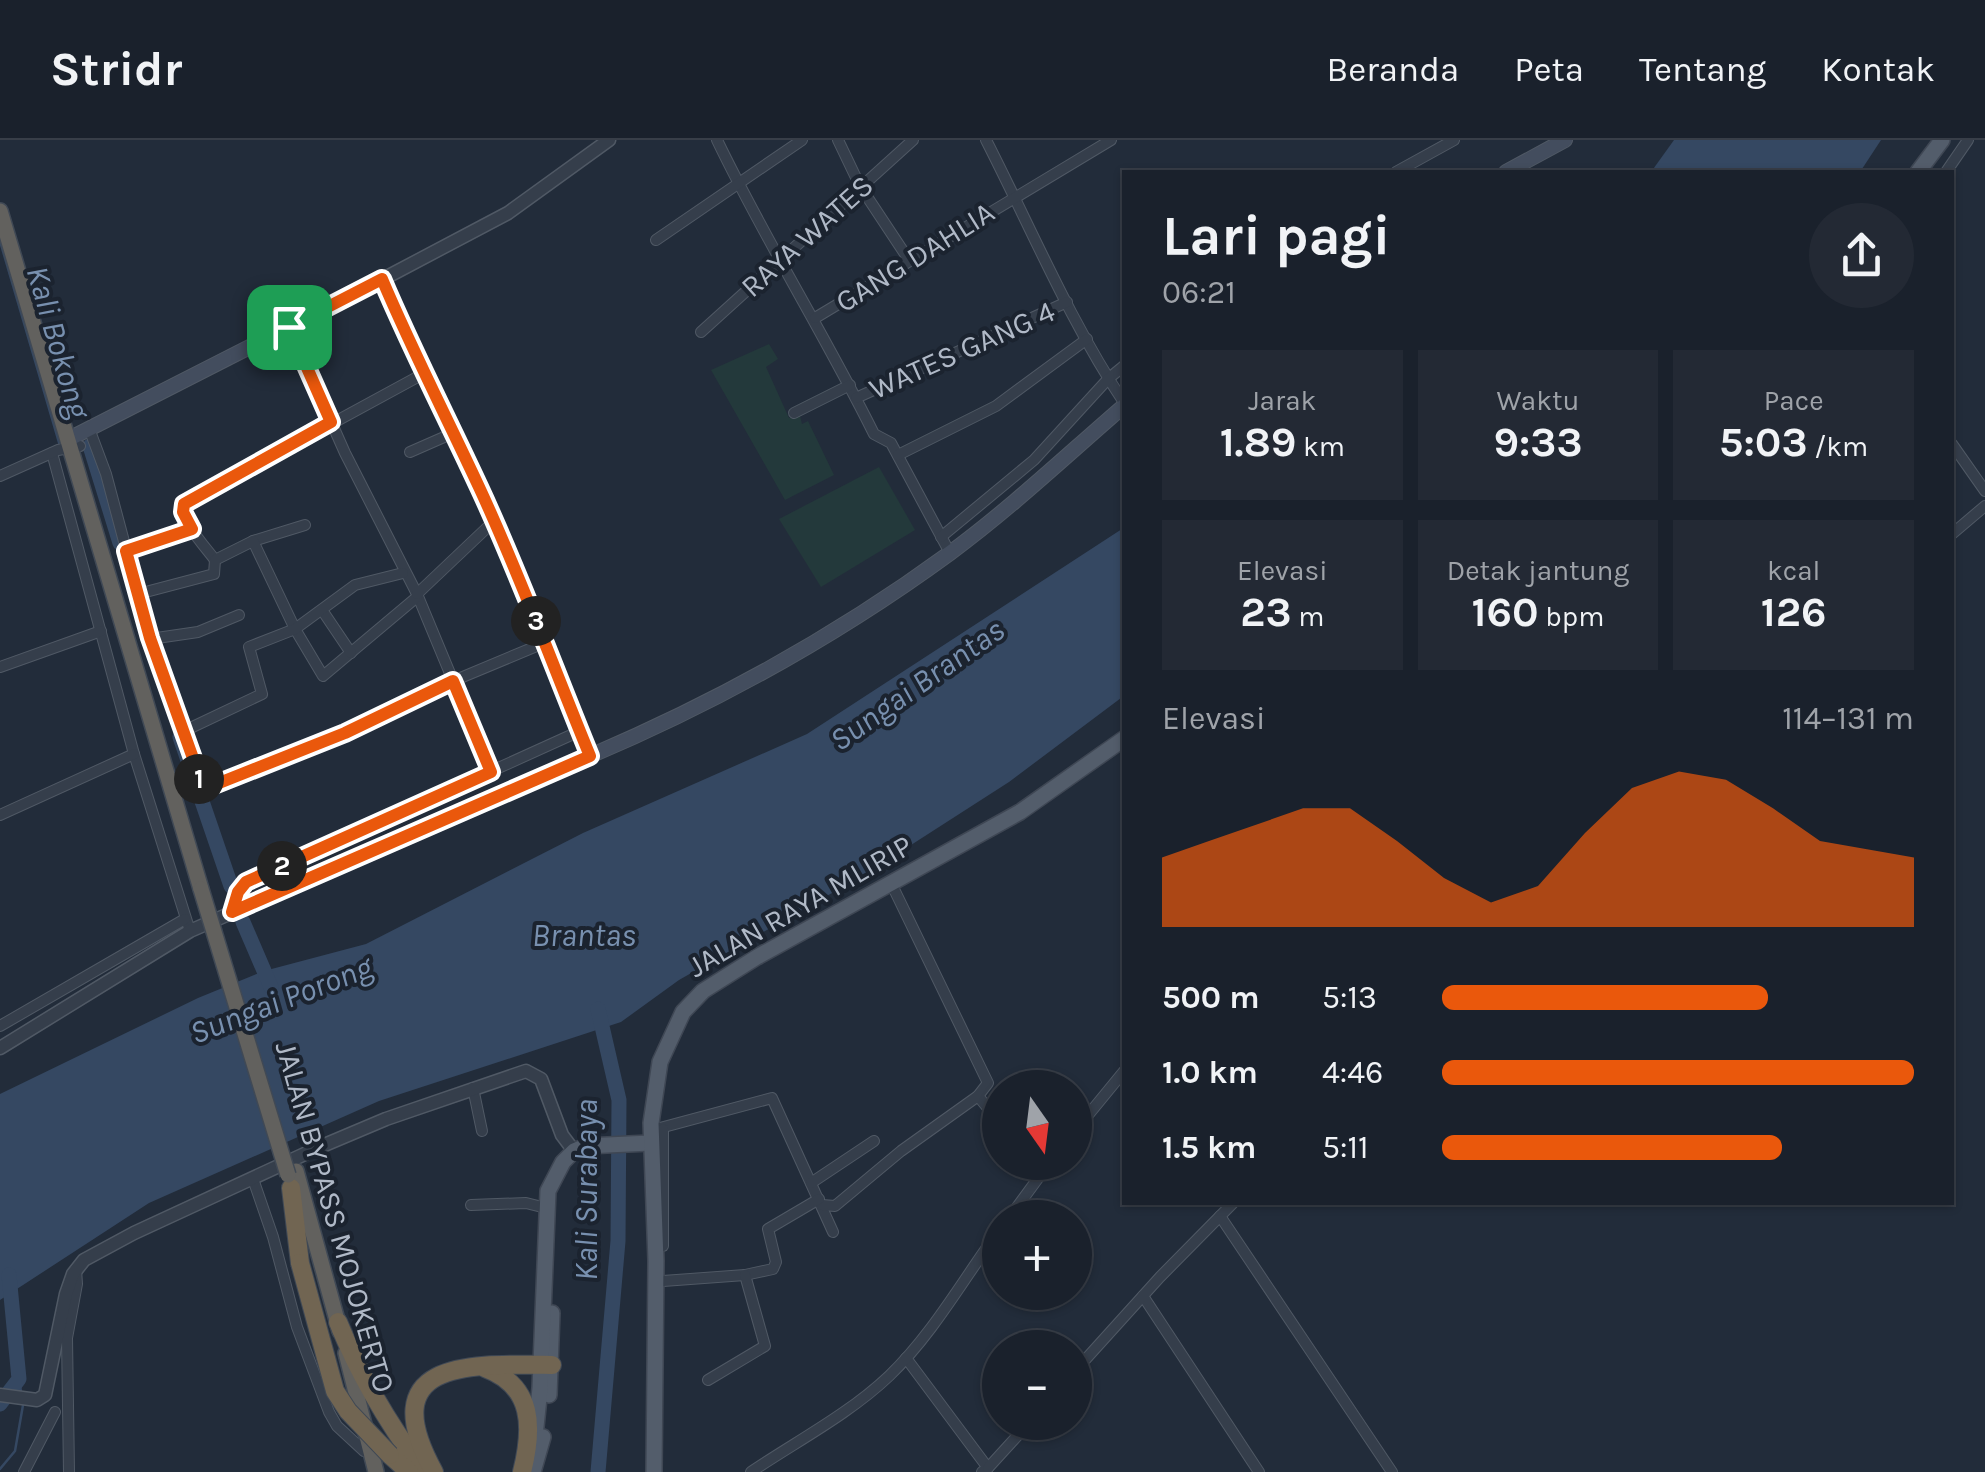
<!DOCTYPE html>
<html lang="id">
<meta charset="utf-8">
<style>
body{margin:0;font-family:Karla,sans-serif;background:#232934;color:#f1f3f6;height:100vh;display:flex;flex-direction:column;font-size:38px;white-space:nowrap}
*{box-sizing:border-box;margin:0}
p{font-size:32px;color:#9fa3a9}
.icon{flex:none;width:55px;height:55px;fill:none;stroke:currentColor;stroke-width:2;stroke-linecap:round;stroke-linejoin:round}
.map{position:relative;flex:1;overflow:hidden}
.drawer{position:absolute;left:1122px;top:30px;width:832px;height:1035px;display:flex;flex-direction:column;background:#1a212c;border-radius:0px;box-shadow:0 2px 8px #0004,0 0 0 2px #383e48}
.drawer>*{flex:none}
.needle{width:65px;rotate:166deg}
.tools{position:absolute;left:982px;top:930px;display:grid;gap:20px}
.tools a{display:grid;place-items:center;width:110px;height:110px;border-radius:50%;background:#1a212c;box-shadow:0 2px 8px #0004,0 0 0 2px #383e48;font-size:50px}
.pin{position:absolute;display:grid;place-items:center;width:85px;height:85px;color:#fff;margin:-42px;border-radius:20px;box-shadow:0 5px 15px #0006}
.km{position:absolute;width:50px;height:50px;margin:-25px;border-radius:50%;background:#222;color:#fff;font-size:28px;line-height:50px;text-align:center}
.round{display:grid;place-items:center;flex:none;width:105px;height:105px;border-radius:52px;background:#232934}
.head{display:flex;align-items:center;justify-content:space-between;height:170px;padding:0 40px}
h1{font-size:55px;font-weight:700;line-height:75px}
.figures{display:grid;grid-template-columns:repeat(3,1fr);gap:15px;height:170px;padding:10px 40px}
.figures div{display:grid;align-content:center;border-radius:0px;background:#232934;text-align:center}
.figures b{font-size:42px;font-weight:700}
.figures small{font-size:28px;font-weight:400}
.figures p{font-size:28px}
.chart{height:280px;padding:20px 40px}
.chart p{display:flex;justify-content:space-between}
.chart svg{width:100%;height:180px;margin-top:10px;fill:#ea580c;opacity:.7}
ul{padding:0 40px;list-style:none;font-size:32px}
li{display:grid;grid-template-columns:160px 120px 1fr;align-items:center;height:75px}
li i{height:25px;border-radius:12px;background:#ea580c}
header{display:flex;align-items:center;gap:60px;box-sizing:border-box;height:140px;padding:0 50px;background:#1a212c;border-bottom:2px solid #383e48}
header strong{font-size:48px}
nav{display:flex;gap:55px;margin-inline-start:auto;font-size:35px}
.map>svg:first-child{display:block}
.green{fill:#23393b}
.water{fill:#354862}
.lines{fill:none;stroke-linecap:round;stroke-linejoin:round}
.stream{stroke:#354862;stroke-width:2.5}
.river{stroke:#354862;stroke-width:15}
.minor-casing{stroke:#505965;stroke-width:12}
.tertiary-casing{stroke:#505965;stroke-width:15}
.secondary-casing{stroke:#505965;stroke-width:16}
.primary-casing{stroke:#3f4754;stroke-width:18}
.trunk-casing{stroke:#404955;stroke-width:18}
.motorway-casing{stroke:#404955;stroke-width:20}
.minor{stroke:#353e4b;stroke-width:10}
.tertiary{stroke:#353e4b;stroke-width:12}
.secondary{stroke:#434d5e;stroke-width:14}
.primary{stroke:#535d6b;stroke-width:15}
.trunk{stroke:#62615e;stroke-width:15}
.motorway{stroke:#716552;stroke-width:18}
.trunk-bridge-casing{stroke:#404955;stroke-width:18;stroke-linecap:butt}
.motorway-bridge-casing{stroke:#404955;stroke-width:20;stroke-linecap:butt}
.trunk-bridge{stroke:#62615e;stroke-width:15}
.motorway-bridge{stroke:#716552;stroke-width:18}
.route-casing{stroke:#fff;stroke-width:20}
.route{stroke:#ea580c;stroke-width:12}
.labels{text-anchor:middle;dominant-baseline:central;stroke-width:8;stroke-linejoin:round;paint-order:stroke}
.street-label{font-size:30px;fill:#b0b9c7;stroke:#1b232f}
.water-label{font-size:32px;font-style:italic;fill:#7890af;stroke:#1b232f}
</style>
<header>
<strong>Stridr</strong>
<nav><a>Beranda</a><a>Peta</a><a>Tentang</a><a>Kontak</a></nav>
</header>
<div class="map">
<svg width="1985" height="1332" viewBox="0 0 1985 1332">
<rect width="100%" height="100%" fill="#222c3a"/>
<g class="green">
<path d="M769,204L778,219L766,227L789,278L800,276L802,284L808,281L834,335L785,360L711,230Z"/>
<path d="M879,327L915,390L821,447L779,379Z"/>
</g>
<g class="water">
<path d="M1674,0H1881L1860,32H1651Z"/>
<path d="M1125,387V555L1009,642L869,732L679,840L621,882L379,961L149,1063L0,1160V954L198,858L264,831L366,804L583,693L807,594Z"/>
</g>
<g class="lines">
<g class="stream">
<path d="M0,101L60,306"/>
<path d="M19,1239L21,1252"/>
<path d="M0,1329L15,1311L23,1265"/>
</g>
<g class="river">
<path d="M90,306L120,403"/>
<path d="M180,597L231,746"/>
<path d="M243,782L271,847"/>
<path d="M0,1264L19,1239L9,1135"/>
<path d="M598,1332L618,1101L619,960L598,869"/>
</g>
<defs>
<g id="minor">
<path d="M717,0C765,100 825,195 874,294L891,303L950,413"/>
<path d="M838,0L860,46L909,120"/>
<path d="M986,0C1031,88 1070,182 1125,264"/>
<path d="M1396,32L1454,0"/>
<path d="M1946,32L1968,0"/>
<path d="M656,100L802,0"/>
<path d="M815,178L1111,0"/>
<path d="M289,187L345,313L417,454L491,632"/>
<path d="M701,192L913,0"/>
<path d="M856,258L1067,162"/>
<path d="M794,273L850,245"/>
<path d="M90,291L106,334L150,499L204,649L345,593L453,541L544,503"/>
<path d="M1952,304L1985,351"/>
<path d="M410,312L451,294"/>
<path d="M52,313L134,614L190,791"/>
<path d="M898,315L996,266L1087,199"/>
<path d="M0,336L58,310L80,306"/>
<path d="M1952,394L1985,366"/>
<path d="M941,397L1034,320L1108,239L1125,225"/>
<path d="M253,401L305,385"/>
<path d="M126,411L192,389"/>
<path d="M215,420C203,404 183,384 184,364L423,234"/>
<path d="M138,454L214,434L215,420L253,401L295,489L323,536L417,457"/>
<path d="M417,454L493,382"/>
<path d="M322,470L351,513"/>
<path d="M150,499L198,492L239,475"/>
<path d="M0,527L101,491"/>
<path d="M184,591L262,554L249,507L295,489L355,445L403,433"/>
<path d="M0,675L134,614"/>
<path d="M232,772L238,751L247,742L580,591"/>
<path d="M0,886L185,779"/>
<path d="M473,948L482,991"/>
<path d="M978,956L1000,983"/>
<path d="M660,988L772,958L833,1092"/>
<path d="M1075,991L1125,930"/>
<path d="M253,1039L273,1097L297,1187L329,1272L337,1286L364,1311"/>
<path d="M811,1043L874,1001"/>
<path d="M471,1065L526,1063L546,1068"/>
<path d="M822,1065L835,1066L901,1011L978,956L988,943L891,743"/>
<path d="M1220,1076L1392,1332"/>
<path d="M1009,1078L1050,1022"/>
<path d="M663,1106V989"/>
<path d="M663,1141L745,1135L773,1129L776,1122L768,1089L819,1059"/>
<path d="M1143,1156L1259,1332"/>
<path d="M906,1218L988,1328L982,1332"/>
<path d="M1075,1231L1160,1137L1234,1062"/>
<path d="M708,1240L765,1206L745,1135"/>
<path d="M988,1328L1030,1282"/>
<path d="M24,1332L55,1272"/>
<path d="M69,1332L67,1198L77,1144L76,1129"/>
<path d="M751,1332C797,1301 849,1274 889,1236C933,1194 964,1138 1000,1089"/>
</g>
<g id="tertiary">
<path d="M383,139L508,73L609,0"/>
<path d="M0,908L190,791L590,616"/>
<path d="M0,1255L37,1260L45,1255L66,1154L73,1134L84,1120L134,1093L322,1006L386,979L526,931L541,939L562,995L574,1011"/>
</g>
<g id="secondary">
<path d="M1506,32L1565,0"/>
<path d="M69,299L383,139C412,210 447,278 479,347C520,435 553,526 590,616C717,562 838,495 950,413C1011,368 1067,315 1125,265"/>
</g>
<g id="primary">
<path d="M1918,32L1942,0"/>
<path d="M549,1255L552,1173"/>
<path d="M534,1306L540,1248L548,1051L563,1022L574,1011L586,1006L650,1003"/>
<path d="M533,1332L543,1297"/>
<path d="M654,1332L656,1121L651,983L660,922L683,872L703,851L757,817L1020,672L1125,598"/>
</g>
<g id="trunk">
<path d="M0,71L201,749"/>
<path d="M296,1031L340,1191"/>
<path d="M346,1213L376,1332"/>
</g>
<g id="motorway">
<path d="M291,1048L300,1123"/>
<path d="M338,1182C360,1236 387,1282 422,1329"/>
<path d="M485,1228C534,1246 533,1288 522,1332"/>
<path d="M390,1315L409,1332"/>
<path d="M434,1332C371,1218 473,1224 552,1225"/>
</g>
</defs>
<use href="#minor" class="minor-casing"/>
<use href="#tertiary" class="tertiary-casing"/>
<use href="#secondary" class="secondary-casing"/>
<use href="#primary" class="primary-casing"/>
<use href="#trunk" class="trunk-casing"/>
<use href="#motorway" class="motorway-casing"/>
<use href="#minor" class="minor"/>
<use href="#tertiary" class="tertiary"/>
<use href="#secondary" class="secondary"/>
<use href="#primary" class="primary"/>
<use href="#trunk" class="trunk"/>
<use href="#motorway" class="motorway"/>
<defs>
<path id="trunk-bridge" d="M201,749L288,1035"/>
<path id="motorway-bridge" d="M300,1123L335,1251L348,1271L390,1315"/>
</defs>
<use href="#trunk-bridge" class="trunk-bridge-casing"/>
<use href="#motorway-bridge" class="motorway-bridge-casing"/>
<use href="#trunk-bridge" class="trunk-bridge"/>
<use href="#motorway-bridge" class="motorway-bridge"/>
</g>
<g class="lines">
<defs>
<path id="route" d="M382,139C412,210 447,278 479,347C520,435 553,526 590,616L232,772L238,752L246,742L491,632L453,541L345,593L204,649L150,498L126,411L192,389L183,372L184,364L331,282L289,187Z"/>
</defs>
<use href="#route" class="route-casing"/>
<use href="#route" class="route"/>
</g>
<g class="labels">
<g class="street-label">
<text transform="translate(807 96) rotate(-42)">RAYA WATES</text>
<text transform="translate(915 117) rotate(-32)">GANG DAHLIA</text>
<text transform="translate(962 210) rotate(-24)">WATES GANG 4</text>
<text transform="translate(800 766) rotate(-30)">JALAN RAYA MLIRIP</text>
<text transform="translate(335 1077) rotate(74)">JALAN BYPASS MOJOKERTO</text>
</g>
<g class="water-label">
<text transform="translate(58 202) rotate(74)">Kali Bokong</text>
<text transform="translate(917 545) rotate(-35)">Sungai Brantas</text>
<text x="584" y="795">Brantas</text>
<text transform="translate(281 860) rotate(-21)">Sungai Porong</text>
<text transform="translate(586 1050) rotate(-90)">Kali Surabaya</text>
</g>
</g>
</svg>
<div class="tools">
<a><svg class="needle" viewBox="-14 -14 28 28"><path d="M0-13l5 13h-10z" fill="#e53935"/><path d="M0 13l5-13h-10z" fill="#9fa3a9"/></svg></a>
<a>+</a>
<a>−</a>
</div>
<div class="pin" style="left:289px;top:187px;background:#1e9e55"><svg class="icon" aria-label="arrive" viewBox="0 0 24 24"><path d="M6 21V4h12l-3 4 3 4H6"/></svg></div>
<b class="km" style="left:199px;top:639px">1</b>
<b class="km" style="left:282px;top:726px">2</b>
<b class="km" style="left:536px;top:481px">3</b>
<section class="drawer">
<div class="head"><div><h1>Lari pagi</h1><p>06:21</p></div><a class="round"><svg class="icon" aria-label="share" viewBox="0 0 24 24"><path d="M12 15V3M7 8l5-5 5 5M5 13v7h14v-7"/></svg></a></div>
<div class="figures">
<div><p>Jarak</p><b>1.89<small> km</small></b></div>
<div><p>Waktu</p><b>9:33</b></div>
<div><p>Pace</p><b>5:03<small> /km</small></b></div>
</div>
<div class="figures">
<div><p>Elevasi</p><b>23<small> m</small></b></div>
<div><p>Detak jantung</p><b>160<small> bpm</small></b></div>
<div><p>kcal</p><b>126</b></div>
</div>
<div class="chart"><p><span>Elevasi</span>114–131 m</p>
<svg viewBox="0 0 160 44" preserveAspectRatio="none"><path d="M0 44V27L10 23L20 19L30 15L40 15L50 23L60 32L70 38L80 34L90 21L100 10L110 6L120 8L130 15L140 23L150 25L160 27V44z"/></svg>
</div>
<ul>
<li><b>500 m</b>5:13<i style="width:69%"></i></li>
<li><b>1.0 km</b>4:46<i style="width:100%"></i></li>
<li><b>1.5 km</b>5:11<i style="width:72%"></i></li>
</ul>
</section>
</div>
